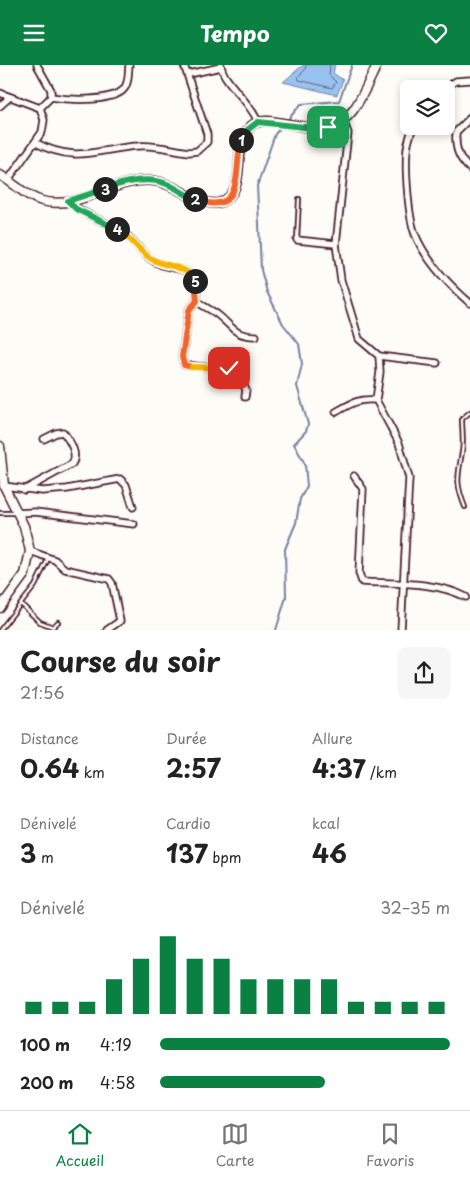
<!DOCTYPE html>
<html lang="fr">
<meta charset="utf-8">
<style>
body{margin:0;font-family:"Playpen Sans",sans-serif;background:#f6f6f6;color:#222;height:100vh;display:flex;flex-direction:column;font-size:19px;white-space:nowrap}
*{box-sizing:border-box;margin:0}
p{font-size:16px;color:#767676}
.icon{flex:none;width:28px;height:28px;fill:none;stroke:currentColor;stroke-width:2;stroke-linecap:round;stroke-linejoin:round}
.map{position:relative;height:565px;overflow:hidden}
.sheet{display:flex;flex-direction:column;background:#fff;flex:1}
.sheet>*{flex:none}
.controls{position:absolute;left:400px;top:15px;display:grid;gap:10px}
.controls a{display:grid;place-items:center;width:55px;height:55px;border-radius:8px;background:#fff;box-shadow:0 2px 8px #0003;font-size:25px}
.pin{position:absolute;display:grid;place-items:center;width:42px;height:42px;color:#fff;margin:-21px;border-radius:10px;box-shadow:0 2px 8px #0006}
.km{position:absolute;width:25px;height:25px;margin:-12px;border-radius:50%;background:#222;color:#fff;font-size:14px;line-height:25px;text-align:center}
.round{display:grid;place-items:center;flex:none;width:52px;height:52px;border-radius:8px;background:#f6f6f6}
.overview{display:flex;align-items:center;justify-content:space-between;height:85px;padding:0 20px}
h1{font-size:28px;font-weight:700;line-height:38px}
.figures{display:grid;grid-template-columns:repeat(3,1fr);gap:8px;height:85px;padding:5px 20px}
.figures div{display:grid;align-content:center}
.figures b{font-size:25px;font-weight:700}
.figures small{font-size:14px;font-weight:400}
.figures p{font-size:14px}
.chart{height:140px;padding:10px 20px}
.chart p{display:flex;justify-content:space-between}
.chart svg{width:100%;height:90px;margin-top:5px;stroke:#0b8043;stroke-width:6}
ul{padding:0 20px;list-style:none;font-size:16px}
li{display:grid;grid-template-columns:80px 60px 1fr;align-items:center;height:38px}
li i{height:12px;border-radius:6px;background:#0b8043}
header{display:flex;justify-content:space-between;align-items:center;height:65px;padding:0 20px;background:#0b8043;color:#fff;font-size:22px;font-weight:700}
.tabs{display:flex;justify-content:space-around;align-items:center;height:70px;border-top:1px solid #e0e0e0;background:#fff;font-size:14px;color:#767676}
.tabs a{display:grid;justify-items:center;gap:2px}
.tabs .selected{color:#0b8043}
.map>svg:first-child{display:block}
.water{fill:#97c3f0;stroke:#7881a1}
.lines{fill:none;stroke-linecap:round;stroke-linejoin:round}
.shore{stroke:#69617a;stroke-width:1}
.stream{stroke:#7881a1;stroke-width:2}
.lane-casing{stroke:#4a1f2b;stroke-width:6}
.street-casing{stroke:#4a1f2b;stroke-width:9}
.secondary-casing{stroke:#4a1f2b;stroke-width:11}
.lane{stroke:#fdfcf7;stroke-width:2.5}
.street{stroke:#fdfcf7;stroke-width:5.5}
.secondary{stroke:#fdfcf7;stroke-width:8}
.split-1-casing{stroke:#fff;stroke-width:10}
.split-2-casing{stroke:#fff;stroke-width:10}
.split-3-casing{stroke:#fff;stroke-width:10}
.split-4-casing{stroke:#fff;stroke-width:10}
.split-5-casing{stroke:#fff;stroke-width:10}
.split-6-casing{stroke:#fff;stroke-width:10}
.split-7-casing{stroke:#fff;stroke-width:10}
.split-1{stroke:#22a559;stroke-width:6}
.split-2{stroke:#f0652b;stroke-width:6}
.split-3{stroke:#22a559;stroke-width:6}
.split-4{stroke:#22a559;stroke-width:6}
.split-5{stroke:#f5b400;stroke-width:6}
.split-6{stroke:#f0652b;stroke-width:6}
.split-7{stroke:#f5b400;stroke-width:6}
</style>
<header><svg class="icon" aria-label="menu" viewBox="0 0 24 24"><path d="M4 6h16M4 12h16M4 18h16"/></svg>Tempo<svg class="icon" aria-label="heart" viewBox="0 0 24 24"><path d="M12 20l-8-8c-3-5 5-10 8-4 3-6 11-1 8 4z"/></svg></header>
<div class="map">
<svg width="470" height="565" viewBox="0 0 470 565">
<rect width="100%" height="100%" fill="#fdfcf7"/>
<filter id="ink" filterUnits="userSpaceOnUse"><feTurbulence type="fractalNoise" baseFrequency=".02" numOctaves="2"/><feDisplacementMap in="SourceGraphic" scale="10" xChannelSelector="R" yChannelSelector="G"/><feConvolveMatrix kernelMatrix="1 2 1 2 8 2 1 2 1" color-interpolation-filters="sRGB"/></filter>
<g filter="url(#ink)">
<path class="water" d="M303,0H335L333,8L343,15L337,30L283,17Z"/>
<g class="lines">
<path class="shore" d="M306,0L305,5L298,12L299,15L332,23L336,17L329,10L330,0"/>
<g class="stream">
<path d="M286,57L301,39L339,36L352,0"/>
<path d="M276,565L286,532L285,484L296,458L300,434L307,421L305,399L294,379L306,366L308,359L297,321L302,299L299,279L283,259L267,227L261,205L259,159L257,121L275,69L283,60"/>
</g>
<defs>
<g id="lane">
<path d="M297,175L299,134"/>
<path d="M465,442C455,417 458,412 462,387C464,377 462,365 462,354L470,347"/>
<path d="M0,448H16"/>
<path d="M22,540L40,557L53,562L58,557"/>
<path d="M0,565L35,521L49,492"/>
</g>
<g id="street">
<path d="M37,0L51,25V32C68,35 107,37 122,26C129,20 128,9 129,0"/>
<path d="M221,0C222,16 250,36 258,57"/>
<path d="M189,9L221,2"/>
<path d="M443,24L456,16L470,15"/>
<path d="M0,28L40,43L44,55L42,67L8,115"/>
<path d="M0,41L10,32"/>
<path d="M40,43L51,32"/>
<path d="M470,53L456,67C455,83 458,93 470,104"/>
<path d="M343,55L348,68L336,179L341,215L359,274L379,291L437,298"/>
<path d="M333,60L346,72"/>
<path d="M413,61C411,69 408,76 407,84C405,103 408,151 415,169C426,196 448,219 470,238"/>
<path d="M36,78C77,99 97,84 138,81C154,79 173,85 189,87L197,86L207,77V69L184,0"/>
<path d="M68,136C83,150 104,156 121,166C133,174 139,185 149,193C174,212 196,191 197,236L189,245L182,292L184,300L236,305L246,325L245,332"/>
<path d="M297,175L336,179"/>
<path d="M197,236C203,242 211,244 218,250C233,262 234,271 256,271"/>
<path d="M379,291L380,307L376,335L399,378L409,413L401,565"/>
<path d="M336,347C350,339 359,333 376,335"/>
<path d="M354,411L363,424L359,508L362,517C397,519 435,516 466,532"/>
<path d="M4,421L42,426L67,424L120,414L126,420L133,442"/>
<path d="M24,425L72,399C79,389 70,376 63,367L56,368L44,374"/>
<path d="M17,448L35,447L134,459"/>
<path d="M30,486L55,495L65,504L109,514L112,518L120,556L107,565"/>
</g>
<g id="secondary">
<path d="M0,110C14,118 26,132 42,136C81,146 116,111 155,116C178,119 195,141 219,138C252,126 228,81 251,61C273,42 324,86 354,44C363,31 370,14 377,0"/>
<path d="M0,381L4,421L24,461L30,486L25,509L0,543"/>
</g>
</defs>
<use href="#lane" class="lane-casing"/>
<use href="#street" class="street-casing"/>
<use href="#secondary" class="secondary-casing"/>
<use href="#lane" class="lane"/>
<use href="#street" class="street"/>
<use href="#secondary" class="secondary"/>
</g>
</g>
<g class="lines" filter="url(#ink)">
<defs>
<path id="split-1" d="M241,75L246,66L258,57L313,63L328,62"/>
<path id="split-2" d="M195,134C245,154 234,104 241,75"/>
<path id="split-3" d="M105,124C124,117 147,111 167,119C177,123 185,130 195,134"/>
<path id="split-4" d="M105,124L68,136L76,144L117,164"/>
<path id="split-5" d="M117,164C131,172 138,185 150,193C165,203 187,199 195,216"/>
<path id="split-6" d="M192,302L184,300L182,292L189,245L197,236L195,216"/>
<path id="split-7" d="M192,302L229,303"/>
</defs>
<use href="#split-1" class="split-1-casing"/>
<use href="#split-2" class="split-2-casing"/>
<use href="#split-3" class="split-3-casing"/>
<use href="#split-4" class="split-4-casing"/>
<use href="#split-5" class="split-5-casing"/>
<use href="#split-6" class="split-6-casing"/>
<use href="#split-7" class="split-7-casing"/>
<use href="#split-1" class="split-1"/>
<use href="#split-2" class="split-2"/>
<use href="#split-3" class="split-3"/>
<use href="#split-4" class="split-4"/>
<use href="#split-5" class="split-5"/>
<use href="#split-6" class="split-6"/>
<use href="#split-7" class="split-7"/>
</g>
</svg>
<div class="controls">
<a><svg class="icon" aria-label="layers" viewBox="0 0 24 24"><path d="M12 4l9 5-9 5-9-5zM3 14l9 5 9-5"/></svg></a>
</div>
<div class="pin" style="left:328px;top:62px;background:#1e9e55"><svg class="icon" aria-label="arrive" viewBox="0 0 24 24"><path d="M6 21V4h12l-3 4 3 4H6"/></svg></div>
<div class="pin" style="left:229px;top:303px;background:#d93025"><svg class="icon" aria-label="check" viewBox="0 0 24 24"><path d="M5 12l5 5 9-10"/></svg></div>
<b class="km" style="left:241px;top:75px">1</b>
<b class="km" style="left:195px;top:134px">2</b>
<b class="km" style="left:105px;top:124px">3</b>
<b class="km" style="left:117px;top:164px">4</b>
<b class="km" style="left:195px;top:216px">5</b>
</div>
<section class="sheet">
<div class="overview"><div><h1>Course du soir</h1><p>21:56</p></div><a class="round"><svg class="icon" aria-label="share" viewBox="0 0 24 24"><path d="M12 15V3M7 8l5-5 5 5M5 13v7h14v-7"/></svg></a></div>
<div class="figures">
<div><p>Distance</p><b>0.64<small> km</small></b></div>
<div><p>Durée</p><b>2:57</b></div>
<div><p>Allure</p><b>4:37<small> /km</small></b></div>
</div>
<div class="figures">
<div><p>Dénivelé</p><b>3<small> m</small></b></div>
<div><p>Cardio</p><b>137<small> bpm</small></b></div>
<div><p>kcal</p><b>46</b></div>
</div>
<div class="chart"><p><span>Dénivelé</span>32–35 m</p>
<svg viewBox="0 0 160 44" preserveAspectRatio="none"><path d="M5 44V38M15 44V38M25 44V38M35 44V27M45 44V17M55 44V6M65 44V17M75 44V17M85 44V27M95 44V27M105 44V27M115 44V27M125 44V38M135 44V38M145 44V38M155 44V38"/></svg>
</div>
<ul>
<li><b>100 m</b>4:19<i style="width:100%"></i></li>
<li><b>200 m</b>4:58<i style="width:57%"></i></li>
</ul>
</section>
<nav class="tabs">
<a class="selected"><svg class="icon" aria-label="home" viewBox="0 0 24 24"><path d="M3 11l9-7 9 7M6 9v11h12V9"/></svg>Accueil</a>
<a><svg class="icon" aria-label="map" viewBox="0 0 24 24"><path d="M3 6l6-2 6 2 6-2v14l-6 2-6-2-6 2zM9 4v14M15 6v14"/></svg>Carte</a>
<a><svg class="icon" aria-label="saved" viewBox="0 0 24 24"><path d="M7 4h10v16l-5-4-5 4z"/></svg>Favoris</a>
</nav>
